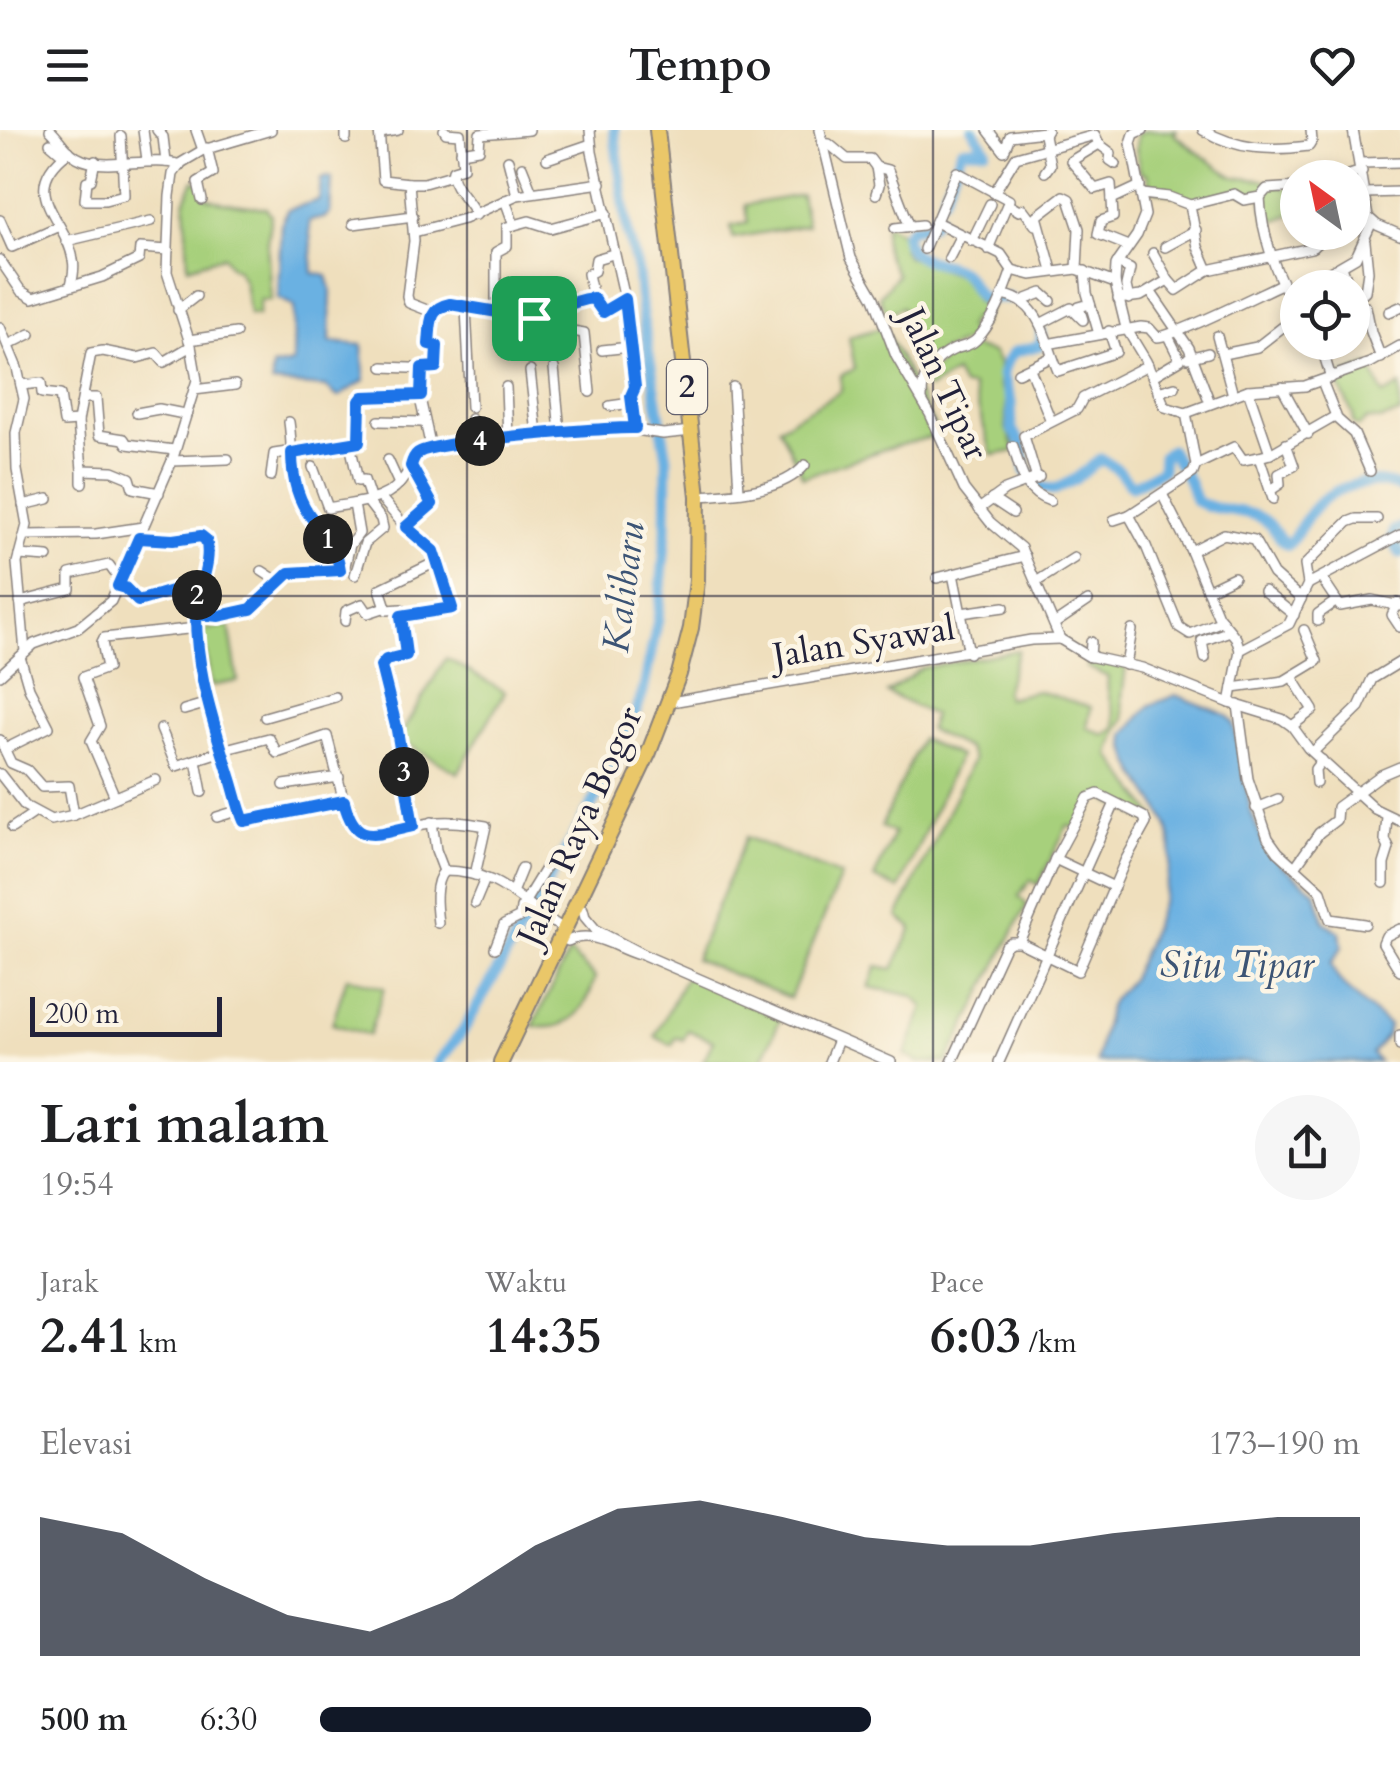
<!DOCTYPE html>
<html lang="id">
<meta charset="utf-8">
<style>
body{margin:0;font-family:Cardo,serif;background:#f6f6f6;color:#202124;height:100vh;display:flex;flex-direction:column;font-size:38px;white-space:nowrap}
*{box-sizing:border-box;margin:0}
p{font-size:32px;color:#757577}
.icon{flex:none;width:55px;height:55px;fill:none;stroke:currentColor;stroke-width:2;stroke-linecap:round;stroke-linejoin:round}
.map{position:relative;height:932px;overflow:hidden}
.sheet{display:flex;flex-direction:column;background:#fff;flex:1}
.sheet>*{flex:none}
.needle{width:65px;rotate:327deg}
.tools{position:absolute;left:1280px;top:30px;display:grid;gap:20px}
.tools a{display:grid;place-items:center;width:90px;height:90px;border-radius:50%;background:#fff;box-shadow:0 5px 15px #0003;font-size:50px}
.scale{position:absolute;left:30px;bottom:25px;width:192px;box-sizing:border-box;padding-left:10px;border:5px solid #22223b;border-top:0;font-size:28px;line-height:35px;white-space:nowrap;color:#22223b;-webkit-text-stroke:8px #fcf5e5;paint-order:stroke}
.pin{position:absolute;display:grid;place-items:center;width:85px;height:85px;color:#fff;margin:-42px;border-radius:20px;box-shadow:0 5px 15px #0006}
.km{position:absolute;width:50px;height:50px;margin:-25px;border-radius:50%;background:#222;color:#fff;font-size:28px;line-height:50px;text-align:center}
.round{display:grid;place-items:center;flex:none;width:105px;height:105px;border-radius:52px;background:#f6f6f6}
.overview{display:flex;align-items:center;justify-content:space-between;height:170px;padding:0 40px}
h1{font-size:55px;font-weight:700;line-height:75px}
.stats{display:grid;grid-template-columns:repeat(3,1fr);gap:15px;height:170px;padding:10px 40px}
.stats div{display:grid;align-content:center}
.stats b{font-size:50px;font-weight:700}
.stats small{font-size:28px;font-weight:400}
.stats p{font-size:28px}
.chart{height:280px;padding:20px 40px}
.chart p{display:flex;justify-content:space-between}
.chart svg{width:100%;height:180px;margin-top:10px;fill:#111827;opacity:.7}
ul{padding:0 40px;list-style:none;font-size:32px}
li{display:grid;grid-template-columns:160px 120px 1fr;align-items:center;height:75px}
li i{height:25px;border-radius:12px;background:#111827}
header{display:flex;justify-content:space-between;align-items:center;height:130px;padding:0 40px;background:#fff;font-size:45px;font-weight:700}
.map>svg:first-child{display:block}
.green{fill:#a7d07b;stroke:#64795b;stroke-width:2.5}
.water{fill:#6bb1e2;stroke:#466a8e;stroke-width:2.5}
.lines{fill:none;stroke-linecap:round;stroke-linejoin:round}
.river{stroke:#6bb1e2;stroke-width:11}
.minor-casing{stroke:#88807c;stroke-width:12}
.highway-casing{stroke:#88807c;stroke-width:18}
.minor{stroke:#fff;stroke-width:9}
.highway{stroke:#eac769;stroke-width:14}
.route-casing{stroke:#fff;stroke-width:20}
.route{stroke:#1a73e8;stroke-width:12}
.grid{fill:none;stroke:#22223b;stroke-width:2.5;stroke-opacity:0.55}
.labels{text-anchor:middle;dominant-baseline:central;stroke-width:9;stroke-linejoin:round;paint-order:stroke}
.shield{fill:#fcf5e5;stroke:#63616e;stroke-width:2.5}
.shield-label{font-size:32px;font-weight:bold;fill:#22223b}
.street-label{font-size:35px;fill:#22223b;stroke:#fcf5e5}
.water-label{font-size:38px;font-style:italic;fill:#3c5475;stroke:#fcf5e5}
</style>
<header><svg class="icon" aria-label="menu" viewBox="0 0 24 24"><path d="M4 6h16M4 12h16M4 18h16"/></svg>Tempo<svg class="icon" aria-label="heart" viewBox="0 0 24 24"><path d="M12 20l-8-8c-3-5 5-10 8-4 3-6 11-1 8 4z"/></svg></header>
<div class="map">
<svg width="1400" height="932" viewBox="0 0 1400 932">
<rect width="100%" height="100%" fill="#fcf5e5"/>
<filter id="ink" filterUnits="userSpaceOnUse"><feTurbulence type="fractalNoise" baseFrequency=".01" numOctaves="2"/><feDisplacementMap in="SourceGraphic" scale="20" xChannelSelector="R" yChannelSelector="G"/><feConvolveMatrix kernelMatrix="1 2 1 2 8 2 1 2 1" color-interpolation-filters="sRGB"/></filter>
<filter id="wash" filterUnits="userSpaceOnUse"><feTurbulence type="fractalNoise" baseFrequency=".0048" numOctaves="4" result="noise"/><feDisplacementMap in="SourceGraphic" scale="40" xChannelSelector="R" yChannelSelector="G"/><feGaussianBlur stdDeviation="2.25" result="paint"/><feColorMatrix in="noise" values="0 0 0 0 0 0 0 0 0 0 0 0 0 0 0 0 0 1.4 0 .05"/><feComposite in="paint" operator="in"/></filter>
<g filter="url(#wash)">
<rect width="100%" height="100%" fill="#efdfbd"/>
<g class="green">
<path d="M1147,0H1177L1174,4C1180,10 1228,45 1235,47C1248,50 1263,49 1276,52V55L1290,59L1295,83L1268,93L1260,61L1244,64L1238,60L1195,70L1150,59L1147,44L1140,42L1136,19L1137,4Z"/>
<path d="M194,50L203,55L206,67L224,73L266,78L271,85L267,112L271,170H260L258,185L249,184L244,152L237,139L231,137L224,126L188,137L185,70Z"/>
<path d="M801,65L807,95L733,108L731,96L748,93L745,75Z"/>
<path d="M886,93L902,104L903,120L908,127L960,145L978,173L992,171L981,195L973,188L967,197L977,206L974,208L941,221L926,233L902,177L888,184L879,167L897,145C886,128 881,113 886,93Z"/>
<path d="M884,197L939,305L885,319L803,347L779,297L841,261V245L855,239L849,207Z"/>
<path d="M972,217L993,223L999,233V256L1006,266V298L1016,321L992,325L972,257L962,256L955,243L928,259L924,256V251L947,225Z"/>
<path d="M1369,234L1384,265L1400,256V284L1380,290L1367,289L1359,297L1353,294V285L1335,247Z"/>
<path d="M229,495L238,551L211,556L202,500Z"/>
<path d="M1018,520L1005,562L1007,568L1038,561L1091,577L1087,597L1104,605L1115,598C1116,579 1105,567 1108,547L1087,537L1091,528L1126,536L1122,568L1124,589L1117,600L1110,625L1154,686V694L1099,666L1080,698L1067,696L1038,755L1030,750L1019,766L1027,775L947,932H918L905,925L924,877L913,866L869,857L877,836L893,839L912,798L898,787L973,629L967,618L929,600L933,585L887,563L922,538Z"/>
<path d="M446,528L505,562L458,643L398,609Z"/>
<path d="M921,609L959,626L899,759L874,748L894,703L881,697Z"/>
<path d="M746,707L841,746L790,868L695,829Z"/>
<path d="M569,822L595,847C587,880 569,903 533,896Z"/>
<path d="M686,846L781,888L761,932H703L713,911L688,900L683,910L676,907L672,915L655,907Z"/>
<path d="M347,847L384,858L369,905L332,894Z"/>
</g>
<g class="water">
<path d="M327,47L332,48L330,83L324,88L309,91L313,143L327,146L331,159L330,212L362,215L365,250L338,267L326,257L272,253V237L293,233L294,176L278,168L281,95L287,80L319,70L321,49Z"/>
<path d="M1176,565L1227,585L1233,592L1251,682L1263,713L1281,735L1316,762L1324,792L1340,802L1342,817L1331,834C1337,857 1371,880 1389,895L1387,905L1372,924L1379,932H1097C1098,922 1107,880 1111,872C1116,863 1126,858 1131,848C1148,815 1169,760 1171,723C1175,675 1124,651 1125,604L1150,575Z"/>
</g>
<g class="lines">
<g class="river">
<path d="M943,68L962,19H986L973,0"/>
<path d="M938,85L931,94L911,98L905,104C907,137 942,127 962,142C971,149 972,160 981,168H1009"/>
<path d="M1041,201V215L1014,222L1007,231L1002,245L1011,272L1012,300L1021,313L1026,340L1040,357L1054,360L1074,350L1101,329L1116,338L1132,356L1162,340L1163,326L1170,320L1188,350L1196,371C1215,382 1239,378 1259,387C1274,393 1275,408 1288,415C1297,405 1303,392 1311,382C1331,356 1371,345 1400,358"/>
<path d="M1400,398L1394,400L1392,410L1400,423"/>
<path d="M438,932L463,901L622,622L643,562L658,489L666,403L667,328L642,184L638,142L628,104L614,0"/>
</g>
</g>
</g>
<g filter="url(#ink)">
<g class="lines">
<defs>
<g id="minor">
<path d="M50,0C58,7 63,17 71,23C97,46 148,24 180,35"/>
<path d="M143,0L147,30"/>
<path d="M157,0L163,7L166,32"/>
<path d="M196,0L203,20"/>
<path d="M346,0V9"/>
<path d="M379,0L383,50L409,53L414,111L407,166L409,173L432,182L448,174L536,188L567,176L573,170L593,168L603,182L625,169"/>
<path d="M590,0L592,22L625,169L635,257L631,265L635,298"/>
<path d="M820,0L851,128L874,168L896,226L930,284L964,359L990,392L1021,418L1060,509"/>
<path d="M988,0L1004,21L1010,6L1044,2"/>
<path d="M1143,0L1134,4L1131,13L1145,85L1137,105L1116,135L1115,153L1126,198L1146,231L1165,277L1186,283L1248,260L1305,256L1370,233L1400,216"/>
<path d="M1203,0C1237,20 1271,21 1309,16L1312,11L1311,0"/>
<path d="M1353,0L1368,87L1377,95L1400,105"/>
<path d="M380,3L398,0"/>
<path d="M50,13L64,25"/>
<path d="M822,13L829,14L847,29H870L876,37L888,40L910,97"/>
<path d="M1099,14L1071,31L1095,59L1111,54L1113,87L1101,91L1098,104L1128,116"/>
<path d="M69,21C15,62 67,88 73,130C75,138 73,147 71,155"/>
<path d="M461,22L479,19L480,4L529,0"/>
<path d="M547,29L591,14"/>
<path d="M508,30L517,65"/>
<path d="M95,31L91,50L87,51L85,70H105L124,65L121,6"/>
<path d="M1361,33L1400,32"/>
<path d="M522,37L532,62"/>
<path d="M1045,42L1050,35L1044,5L1047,0"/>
<path d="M452,45C454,59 470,70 476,85"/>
<path d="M1340,48L1362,41"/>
<path d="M409,53H424L452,45L453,40L463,37L460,4L446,3L444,0"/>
<path d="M994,63L1016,27L1095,5L1099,14L1111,23L1110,30L1116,34"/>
<path d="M1365,63L1400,62"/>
<path d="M876,64L879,55L876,37"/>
<path d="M1142,64L1169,67L1190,75L1198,117L1208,140"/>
<path d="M1260,67C1261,100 1276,152 1298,177"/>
<path d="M1112,69L1140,56"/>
<path d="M202,70L198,52L213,43L207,18"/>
<path d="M505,70L514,95"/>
<path d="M1009,75L1019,81L1023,79L1035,95"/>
<path d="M1190,75L1234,64L1244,70L1260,67L1267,59L1298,57"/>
<path d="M0,90L12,117L59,96"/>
<path d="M1352,92L1371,91"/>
<path d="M938,93L1001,124L1012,140"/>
<path d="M353,94L413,86"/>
<path d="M895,98L922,95"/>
<path d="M414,102L464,89L517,65L601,53"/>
<path d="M1309,102L1313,117"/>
<path d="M66,111L151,91"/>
<path d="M972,111L990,74"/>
<path d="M1365,112L1368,141L1365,161L1354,171L1359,178L1366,177L1371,202L1381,228"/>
<path d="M1165,117L1196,100"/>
<path d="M924,119L957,42L1009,70L988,119"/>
<path d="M1153,123L1168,150"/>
<path d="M949,128L961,105"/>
<path d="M0,130L21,161L33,168L102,147L139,129L140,118L168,120"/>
<path d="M1117,133L1130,139L1126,156L1129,169"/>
<path d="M1342,136L1348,154L1345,158"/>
<path d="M1012,140L1031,145L1077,139L1115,153"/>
<path d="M1052,140L1037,86L1063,66L1069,69L1079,99L1077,139"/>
<path d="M1085,141L1087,163L1099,204"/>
<path d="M1332,158L1325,145L1356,127L1372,92"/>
<path d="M1150,161L1189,218L1210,273"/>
<path d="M1003,165C1041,171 1045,210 1058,241L1116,222L1109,201"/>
<path d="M593,168L588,144L594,141L596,129L613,124"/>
<path d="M1118,169L1141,166L1168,150L1177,160L1208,140L1311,118L1332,102"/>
<path d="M1024,170L1042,163L1051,171"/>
<path d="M466,178L471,277"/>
<path d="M178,180L196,166"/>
<path d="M496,181V122L507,116V97L529,91L551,98L607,83"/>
<path d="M1389,182L1400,177"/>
<path d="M534,188L536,198H555L584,203L590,262"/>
<path d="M1040,194L1071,178L1083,190L1079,177L1090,174"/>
<path d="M0,197L17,238L24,269L16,303L17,340L27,395L17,433L25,522"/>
<path d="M1217,206L1233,265"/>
<path d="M189,210L236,203"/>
<path d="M1320,212L1331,248"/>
<path d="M1047,214L1141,197L1149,198L1157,207C1174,207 1259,164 1281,154"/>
<path d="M8,215L30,204"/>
<path d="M602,220L630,217"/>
<path d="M1223,224L1257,217L1298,185"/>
<path d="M1188,228L1208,223"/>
<path d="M383,237L436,239L437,216L429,214L432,182"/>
<path d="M422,238L421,273L431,318"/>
<path d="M554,238L560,302"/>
<path d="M1030,239L1051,291"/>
<path d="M530,241L537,304"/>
<path d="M1018,243L1052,227"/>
<path d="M1153,246L1180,230L1169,208"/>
<path d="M21,255L41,253L42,263L60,265L64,292L78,291"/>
<path d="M506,257L508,308"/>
<path d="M733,257L739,361"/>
<path d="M1282,257L1308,304"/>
<path d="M194,260L235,255"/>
<path d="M1248,260L1270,324L1259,327L1273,369"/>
<path d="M1158,262L1175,257"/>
<path d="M85,268H96L99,305L124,309L127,314L174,320"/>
<path d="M922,268C921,245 934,228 955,219C963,216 970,216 976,210C994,192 1004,163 1012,140"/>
<path d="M610,276L631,273"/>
<path d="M137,283L159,279L184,284"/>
<path d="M1186,283L1196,335L1193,343L1129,385L1146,416L1179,497L1190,504L1222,491"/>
<path d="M1335,287L1354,304L1370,341"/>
<path d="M471,289V312"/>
<path d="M379,291L423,292"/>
<path d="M289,292C293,318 289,346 301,371C314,396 336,411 340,440"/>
<path d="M350,314L358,351L364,350L371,371"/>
<path d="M1013,316C1021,341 1023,362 1050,371"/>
<path d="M1270,324L1336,286L1322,251"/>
<path d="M388,330L399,354"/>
<path d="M172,331L228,329"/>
<path d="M1196,335L1234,317L1243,330L1259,327"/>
<path d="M313,337L328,378C357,372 389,373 406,345C413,335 413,326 424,320L614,297L663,304L692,301"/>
<path d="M82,340L78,291L91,223L103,221L137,228L156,223L164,232L191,216"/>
<path d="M271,346L274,324L360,311V271L363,267L421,265"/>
<path d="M1037,349L1024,306L1077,279L1083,268L1148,235"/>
<path d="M82,353V340L113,341L130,348L133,358L159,363"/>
<path d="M1271,360L1280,354L1279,344L1294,336L1286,314"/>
<path d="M1162,364L1191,421L1218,486L1236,508L1240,520L1230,573"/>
<path d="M698,366C731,364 783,362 805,335"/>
<path d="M381,368L413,406L434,421L452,477L439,482L401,485"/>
<path d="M992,369L1013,383"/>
<path d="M23,375L48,369"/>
<path d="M979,379L1005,360L1039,347"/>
<path d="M1114,390L1129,385"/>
<path d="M406,397L432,374L411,336"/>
<path d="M26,405L96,404L143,397"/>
<path d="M139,408L173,410L201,406C218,423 196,457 196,479C195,551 220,623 243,691L343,671"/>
<path d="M1191,421L1224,404L1254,410L1273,444L1301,469"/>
<path d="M19,425L48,427"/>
<path d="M262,441L279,452"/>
<path d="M953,444L969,523"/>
<path d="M355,445L365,413L383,398L381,389L368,372"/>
<path d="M937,448L1025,426"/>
<path d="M1322,449L1340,476L1372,470L1400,476"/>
<path d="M1036,452L1074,428"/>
<path d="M1308,454L1400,405"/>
<path d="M119,456L138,471L183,459L197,462"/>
<path d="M1207,460L1234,447"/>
<path d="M1264,461L1294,485"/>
<path d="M20,472L70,459V444L109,435L114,442L124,445"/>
<path d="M1398,473L1392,485L1400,497"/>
<path d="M196,483H217L219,486L251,479L289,443L344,439L350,415L359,403L354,374"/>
<path d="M961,483L1004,477"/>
<path d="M345,491L346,481L362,474L368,483L386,477"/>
<path d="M1318,491V484L1335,472"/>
<path d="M1054,494L1088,471"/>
<path d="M1060,509L1088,526L1142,538L1230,573L1282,589L1292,596L1308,618L1375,679L1400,691"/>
<path d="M1240,520L1289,494L1308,454L1305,435L1348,392L1356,389H1377"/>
<path d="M1090,527L1091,512"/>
<path d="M1205,528L1202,511L1230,501"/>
<path d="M1126,535L1132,500"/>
<path d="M0,545L34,514L78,498L111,471L172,331L197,250L191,216L167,142L170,66L173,44L181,33L203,20L271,0"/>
<path d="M1292,547L1313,580L1292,596"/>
<path d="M1233,558L1284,551L1317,531L1304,500"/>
<path d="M677,571L1031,510L1060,509"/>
<path d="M1238,575L1248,649L1268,708L1278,722L1321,761L1330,789L1365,794"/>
<path d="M184,580L208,573"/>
<path d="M265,587L335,567"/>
<path d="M161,599L176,636L222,621"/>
<path d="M0,610L11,633L27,640L42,657L69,656L74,685"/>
<path d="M5,619L49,597L29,558L20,527"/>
<path d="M222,620L269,608L277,623L327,606L349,691C365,716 407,695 431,693C449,690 468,693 486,696L475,745"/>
<path d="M1313,622L1359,577L1372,549L1400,532"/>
<path d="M196,630L202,662"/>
<path d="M0,644L25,676L51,690L74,685L156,650"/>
<path d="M1316,653L1315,639L1322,630"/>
<path d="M284,655L339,647"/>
<path d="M115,667L91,611L100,596L83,547L107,538L102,512L104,508L197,498"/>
<path d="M1256,678L1278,669"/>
<path d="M217,687L240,680"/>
<path d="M432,692L436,720L444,741"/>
<path d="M413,696L397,600L381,537L386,530L406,524L401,479L387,480L380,459L438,431"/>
<path d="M12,698L34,683"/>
<path d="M1055,729L1114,757"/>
<path d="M1295,737L1319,703L1336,690L1337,677L1381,645L1400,637"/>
<path d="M444,741C504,741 520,775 566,800"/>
<path d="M1384,753V734L1389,718L1385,710L1387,687"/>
<path d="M513,760L522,738"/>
<path d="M475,773L485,749"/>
<path d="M583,779L585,787L596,800L644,825L891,932"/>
<path d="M438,793C436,777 433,753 444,741"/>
<path d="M1400,799L1386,806L1383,813L1400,841"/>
<path d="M568,811C592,799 614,817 636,824"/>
<path d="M495,818L504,795L520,787L521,778L554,724"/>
<path d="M1400,905V915"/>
<path d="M829,932L838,910"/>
<path d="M952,932L1005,816L1011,812H1019L1055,729L1088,668L1098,664L1144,687L1146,693L1125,731L1078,841L1019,812"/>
<path d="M999,932L1115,673"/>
</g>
<path id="highway" d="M501,932L649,622L679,544L691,498L697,451L698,366L657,0"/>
</defs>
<use href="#minor" class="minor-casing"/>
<use href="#highway" class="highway-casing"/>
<use href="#minor" class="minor"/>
<use href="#highway" class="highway"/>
</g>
</g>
<g class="lines" filter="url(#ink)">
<defs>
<path id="route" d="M534,188L450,174C428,178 431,194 429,214L437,216L436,237L422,238L421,265L363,267L360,271L359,312L292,323C292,347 298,372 314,391C326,408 337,418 340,440L289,443L251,479L219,486L196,484C197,460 213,432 206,410L201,406L173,410L139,408L118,456L125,458L138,471L175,460L197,462C191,526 211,586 230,646C235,661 238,677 244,691L344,671C355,717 375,704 413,696L397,600L381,536L386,530L406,525L401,486L452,478L434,421L406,397L432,374L411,336C412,332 414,326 418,323C432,311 608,297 635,298L631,266L635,257L625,169L603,182L593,168C571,170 556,182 534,188"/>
</defs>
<use href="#route" class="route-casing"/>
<use href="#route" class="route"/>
</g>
<path class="grid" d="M467,0V932M933,0V932M0,466H1400"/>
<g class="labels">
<rect class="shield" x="667" y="230" width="40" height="54" rx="8"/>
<g class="shield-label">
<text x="687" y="257">2</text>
</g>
<g class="street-label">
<text transform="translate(944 254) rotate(65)">Jalan Tipar</text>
<text transform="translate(864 512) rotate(-9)">Jalan Syawal</text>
<text transform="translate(580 696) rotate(-66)">Jalan Raya Bogor</text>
</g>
<g class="water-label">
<text transform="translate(624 457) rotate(-83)">Kalibaru</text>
<text x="1237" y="835">Situ Tipar</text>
</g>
</g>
</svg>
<div class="tools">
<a><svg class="needle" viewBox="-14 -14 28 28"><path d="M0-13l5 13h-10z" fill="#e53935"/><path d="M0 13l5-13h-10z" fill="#757577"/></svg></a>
<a><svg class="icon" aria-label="locate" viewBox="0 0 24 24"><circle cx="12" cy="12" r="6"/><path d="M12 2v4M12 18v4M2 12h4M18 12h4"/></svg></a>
</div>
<div class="scale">200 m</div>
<div class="pin" style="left:534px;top:188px;background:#1e9e55"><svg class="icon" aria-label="arrive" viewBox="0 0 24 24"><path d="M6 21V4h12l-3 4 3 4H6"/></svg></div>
<b class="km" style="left:328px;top:409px">1</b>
<b class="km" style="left:197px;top:465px">2</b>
<b class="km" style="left:404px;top:642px">3</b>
<b class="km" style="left:480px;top:311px">4</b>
</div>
<section class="sheet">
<div class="overview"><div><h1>Lari malam</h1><p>19:54</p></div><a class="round"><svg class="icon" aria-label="share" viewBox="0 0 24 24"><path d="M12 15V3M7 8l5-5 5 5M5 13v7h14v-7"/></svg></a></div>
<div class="stats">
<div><p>Jarak</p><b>2.41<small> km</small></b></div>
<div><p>Waktu</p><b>14:35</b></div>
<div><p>Pace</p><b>6:03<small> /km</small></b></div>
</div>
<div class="chart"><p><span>Elevasi</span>173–190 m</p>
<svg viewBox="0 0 160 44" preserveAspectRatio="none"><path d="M0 44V10L10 14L20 25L30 34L40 38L50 30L60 17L70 8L80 6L90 10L100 15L110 17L120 17L130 14L140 12L150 10L160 10V44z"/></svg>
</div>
<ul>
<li><b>500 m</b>6:30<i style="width:53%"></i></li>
</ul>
</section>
